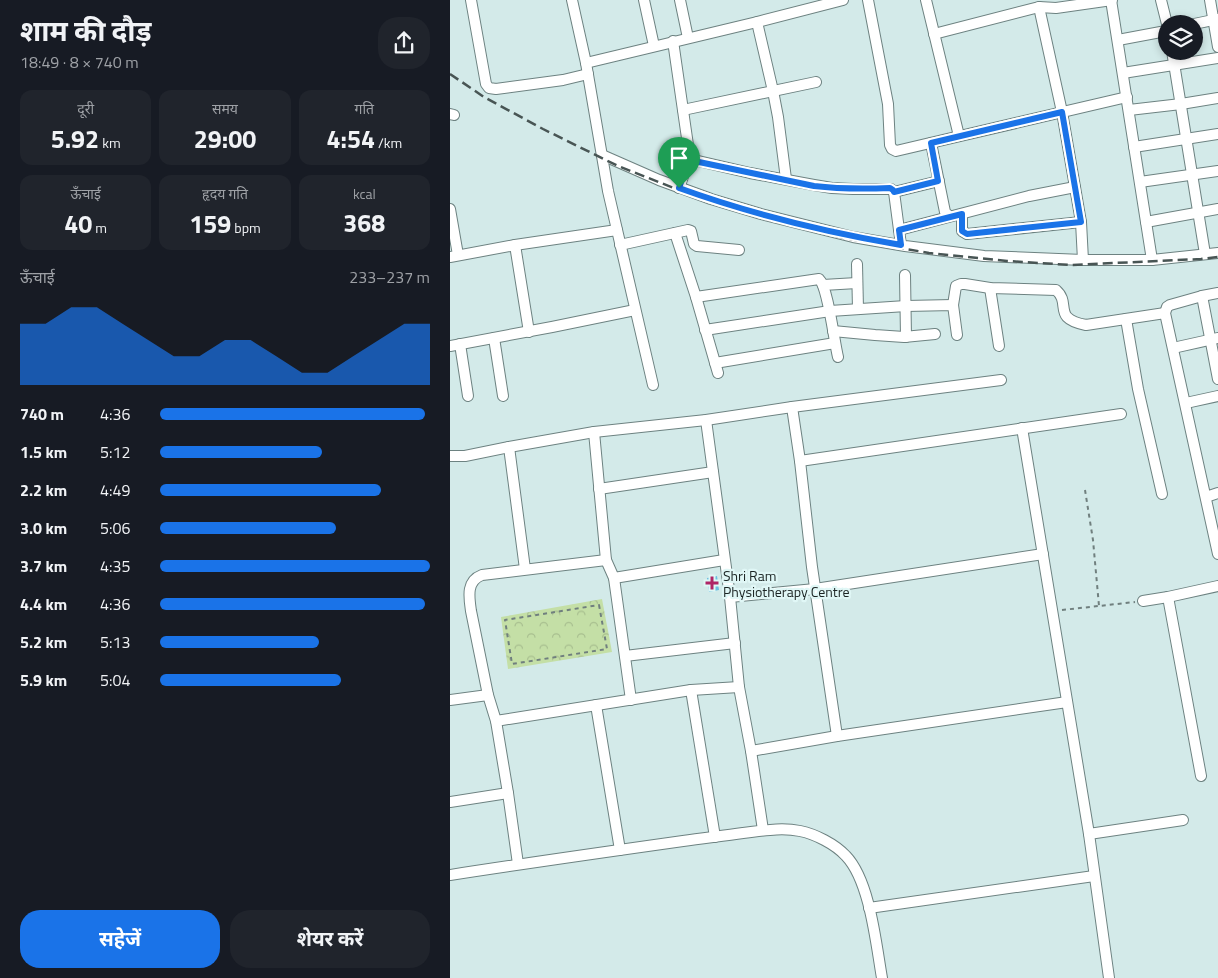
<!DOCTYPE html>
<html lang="hi">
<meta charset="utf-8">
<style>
body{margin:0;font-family:"Titillium Web","Noto Sans Devanagari",sans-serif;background:#20242c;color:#f1f3f6;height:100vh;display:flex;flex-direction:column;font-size:19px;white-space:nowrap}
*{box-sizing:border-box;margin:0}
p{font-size:16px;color:#9ea1a6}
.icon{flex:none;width:28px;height:28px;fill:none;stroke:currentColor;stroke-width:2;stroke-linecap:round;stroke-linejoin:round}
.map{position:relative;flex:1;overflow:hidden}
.details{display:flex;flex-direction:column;background:#171b24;width:450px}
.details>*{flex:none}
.buttons{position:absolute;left:708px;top:15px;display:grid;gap:10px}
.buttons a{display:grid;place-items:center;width:45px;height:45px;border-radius:50%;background:#171b24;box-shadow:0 2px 8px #0003;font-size:25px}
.pin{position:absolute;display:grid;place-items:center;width:42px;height:42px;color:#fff;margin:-51px -21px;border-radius:50% 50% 50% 0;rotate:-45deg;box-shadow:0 0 5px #0007}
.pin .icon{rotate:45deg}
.round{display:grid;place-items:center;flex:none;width:52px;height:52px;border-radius:20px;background:#20242c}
.headline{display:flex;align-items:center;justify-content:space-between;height:85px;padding:0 20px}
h1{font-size:28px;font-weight:700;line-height:38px}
.stats{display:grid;grid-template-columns:repeat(3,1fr);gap:8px;height:85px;padding:5px 20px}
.stats div{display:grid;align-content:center;border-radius:12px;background:#20242c;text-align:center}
.stats b{font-size:25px;font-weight:700}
.stats small{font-size:14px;font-weight:400}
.stats p{font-size:14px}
.chart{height:140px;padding:10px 20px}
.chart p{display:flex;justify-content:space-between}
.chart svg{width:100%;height:90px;margin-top:5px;fill:#1a73e8;opacity:.7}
.cta{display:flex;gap:10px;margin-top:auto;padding:10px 20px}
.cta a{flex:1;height:58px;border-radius:20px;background:#1a73e8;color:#fff;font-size:20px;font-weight:700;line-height:58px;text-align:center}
.cta a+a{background:#20242c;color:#f1f3f6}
ul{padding:0 20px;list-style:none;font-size:16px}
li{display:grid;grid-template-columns:80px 60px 1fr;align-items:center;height:38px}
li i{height:12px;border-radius:6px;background:#1a73e8}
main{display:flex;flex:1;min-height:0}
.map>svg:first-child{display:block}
.park{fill:url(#park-crowns)}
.building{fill:#6bbfe1}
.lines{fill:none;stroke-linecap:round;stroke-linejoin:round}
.minor-casing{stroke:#6d8281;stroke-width:12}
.path{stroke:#707f7e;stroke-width:2;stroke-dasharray:4 4;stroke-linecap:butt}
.minor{stroke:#fff;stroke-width:10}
.rail{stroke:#485554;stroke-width:2.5;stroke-dasharray:10 5;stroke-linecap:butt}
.route-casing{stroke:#fff;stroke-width:10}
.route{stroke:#1a73e8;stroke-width:6}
.poi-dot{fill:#af2566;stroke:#e0f7f6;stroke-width:2}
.labels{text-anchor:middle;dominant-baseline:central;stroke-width:4.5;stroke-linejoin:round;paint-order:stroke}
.poi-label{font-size:14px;fill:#1b2423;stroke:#e0f7f6;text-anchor:start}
</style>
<main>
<section class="details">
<div class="headline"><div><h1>शाम की दौड़</h1><p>18:49 · 8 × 740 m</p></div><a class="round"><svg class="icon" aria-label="share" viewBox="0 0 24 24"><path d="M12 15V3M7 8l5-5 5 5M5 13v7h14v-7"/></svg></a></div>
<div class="stats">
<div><p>दूरी</p><b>5.92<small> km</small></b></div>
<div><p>समय</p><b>29:00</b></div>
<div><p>गति</p><b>4:54<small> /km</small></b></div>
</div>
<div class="stats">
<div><p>ऊँचाई</p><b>40<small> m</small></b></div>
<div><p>हृदय गति</p><b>159<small> bpm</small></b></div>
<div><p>kcal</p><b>368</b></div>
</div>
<div class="chart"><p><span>ऊँचाई</span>233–237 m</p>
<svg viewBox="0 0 160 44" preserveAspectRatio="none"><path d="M0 44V14L10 14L20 6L30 6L40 14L50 22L60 30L70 30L80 22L90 22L100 30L110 38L120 38L130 30L140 22L150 14L160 14V44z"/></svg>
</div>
<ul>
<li><b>740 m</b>4:36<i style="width:98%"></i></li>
<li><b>1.5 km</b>5:12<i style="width:60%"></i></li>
<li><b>2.2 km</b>4:49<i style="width:82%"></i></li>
<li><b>3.0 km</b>5:06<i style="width:65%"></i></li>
<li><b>3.7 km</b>4:35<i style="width:100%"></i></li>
<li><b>4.4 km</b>4:36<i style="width:98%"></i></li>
<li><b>5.2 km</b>5:13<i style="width:59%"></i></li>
<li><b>5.9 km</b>5:04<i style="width:67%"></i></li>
</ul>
<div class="cta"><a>सहेजें</a><a>शेयर करें</a></div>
</section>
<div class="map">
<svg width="768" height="978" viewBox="0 0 768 978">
<defs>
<pattern id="park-crowns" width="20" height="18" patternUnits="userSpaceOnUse" patternTransform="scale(1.25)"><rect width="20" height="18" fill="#c4dfa6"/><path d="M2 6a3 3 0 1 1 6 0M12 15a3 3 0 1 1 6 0" fill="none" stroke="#a8bf8f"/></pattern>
</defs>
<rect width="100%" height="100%" fill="#d3eae9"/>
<path class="park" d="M152,599L162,652L58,669L51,617Z"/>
<path class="building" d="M267,576L269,590L259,592L257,578Z"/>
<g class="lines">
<defs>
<g id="minor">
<path d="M21,0L36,84L39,88L46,89L113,80L138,74"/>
<path d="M122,0L136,63L158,191L203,385"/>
<path d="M194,0L204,46"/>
<path d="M230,0L238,38"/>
<path d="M418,0L438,104L440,145L442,149L446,151L677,97"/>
<path d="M476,0L509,136"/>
<path d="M661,0L702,260"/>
<path d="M711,0L717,24"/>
<path d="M760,0L768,47"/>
<path d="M589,7L612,112L625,187L631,222L633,260"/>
<path d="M307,22L323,91L328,117L336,179"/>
<path d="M744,24L768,19"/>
<path d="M484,34L589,7L606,8L662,0"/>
<path d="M668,40L716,31"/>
<path d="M223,41L239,152L244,160L300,173L364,185L382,188L403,189H441L444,192L451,245"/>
<path d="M722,51L755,254"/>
<path d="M136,63L307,22L393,0"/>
<path d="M673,73L768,58"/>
<path d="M233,110L366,82"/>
<path d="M679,110L731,104L768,98"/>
<path d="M0,114L4,115"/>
<path d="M481,143L495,212L499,216"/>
<path d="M684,147L768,134"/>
<path d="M152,155L209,180L261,199L311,214L403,237L455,246L534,256L633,260H702L768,253"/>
<path d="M690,182L768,171"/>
<path d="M229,188L240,156"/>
<path d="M444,192L489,181"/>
<path d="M0,209L8,255"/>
<path d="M512,214V231L517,234L631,222"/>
<path d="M696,222L768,209"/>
<path d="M449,230L579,196L625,187"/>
<path d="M225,233L246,297L268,373"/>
<path d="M65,245L79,332"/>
<path d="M170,245L238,230L241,231L244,244L247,246L289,250"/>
<path d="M0,257L65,245L167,230"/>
<path d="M407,264L408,309"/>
<path d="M455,275L456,337"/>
<path d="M373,285L407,283"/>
<path d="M540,288L549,346"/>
<path d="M768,293L752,296L720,305L717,307L715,313L768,554"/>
<path d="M752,296L768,379"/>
<path d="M246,297L369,279C378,287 384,341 388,357"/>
<path d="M503,305L506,286L511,284H515L540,288L606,290C622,304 601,318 636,325L715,313"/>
<path d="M676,319L688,389L712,494"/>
<path d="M255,330L380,311L456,306L503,305L507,335"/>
<path d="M383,331L425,335L454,337L485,334"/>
<path d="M44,338L53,396"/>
<path d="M10,344L18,396"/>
<path d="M0,346L102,327L185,310"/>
<path d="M723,348L768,338"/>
<path d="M265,363L385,343"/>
<path d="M736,403L768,396"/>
<path d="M342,407L350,461L362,567L387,736"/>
<path d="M256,420L280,597L289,687L301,751L313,830"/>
<path d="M572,428L639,834L659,978"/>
<path d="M144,432L156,560L164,578L181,700"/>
<path d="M59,447L75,569"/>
<path d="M0,456H15L59,447L144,432L256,420L342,407L551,380"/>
<path d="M350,461L671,414"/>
<path d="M149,489L263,472"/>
<path d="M756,497L768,493"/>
<path d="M164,578L274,560"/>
<path d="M280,597L365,589L593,554"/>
<path d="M718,597L751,776"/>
<path d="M693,601L718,597L768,586"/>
<path d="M175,656L285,643"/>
<path d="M241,690L265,837"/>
<path d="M0,700L38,695"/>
<path d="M146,705L170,850"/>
<path d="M46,721L241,690L289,687"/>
<path d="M301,751L387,736L617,702"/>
<path d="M0,802L58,793"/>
<path d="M639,834L733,820"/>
<path d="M68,864L58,793L46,721L38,695L21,611C19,597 16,581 32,575L156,560"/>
<path d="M0,875C77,863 155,852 233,841C253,838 273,836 293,833C311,831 331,827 350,831C365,834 385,844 396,856C420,881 426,944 432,978"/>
<path d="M419,908L644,876"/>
</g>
</defs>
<use href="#minor" class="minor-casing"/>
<g class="path">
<path d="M635,490L643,540L649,606"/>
<path d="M149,605L157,649L62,664L55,620Z"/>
<path d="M612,610L685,602"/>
</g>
<use href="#minor" class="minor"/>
<path class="rail" d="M0,74L34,97L93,129L168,166L257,201L322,221L394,238L479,253L557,261L621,265L751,259L768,257"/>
</g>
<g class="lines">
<defs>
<path id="route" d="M612,112L631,222L517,234L512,231V214L449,230L451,245C375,232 301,214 229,188L240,156L244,160L249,162L364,186C389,189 414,189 440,188L443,190L444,192L488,181L481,143Z"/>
</defs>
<use href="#route" class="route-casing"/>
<use href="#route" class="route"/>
</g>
<path class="poi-dot" d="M259.5 575.5h5v5h5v5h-5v5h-5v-5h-5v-5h5z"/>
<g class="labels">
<g class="poi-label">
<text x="273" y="575">Shri Ram<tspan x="273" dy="16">Physiotherapy Centre</tspan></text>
</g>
</g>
</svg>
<div class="buttons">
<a><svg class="icon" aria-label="layers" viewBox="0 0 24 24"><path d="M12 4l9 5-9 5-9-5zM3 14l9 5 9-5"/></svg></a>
</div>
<div class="pin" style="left:229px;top:188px;background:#1e9e55"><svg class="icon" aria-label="arrive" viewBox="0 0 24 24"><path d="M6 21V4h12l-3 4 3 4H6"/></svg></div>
</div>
</main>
